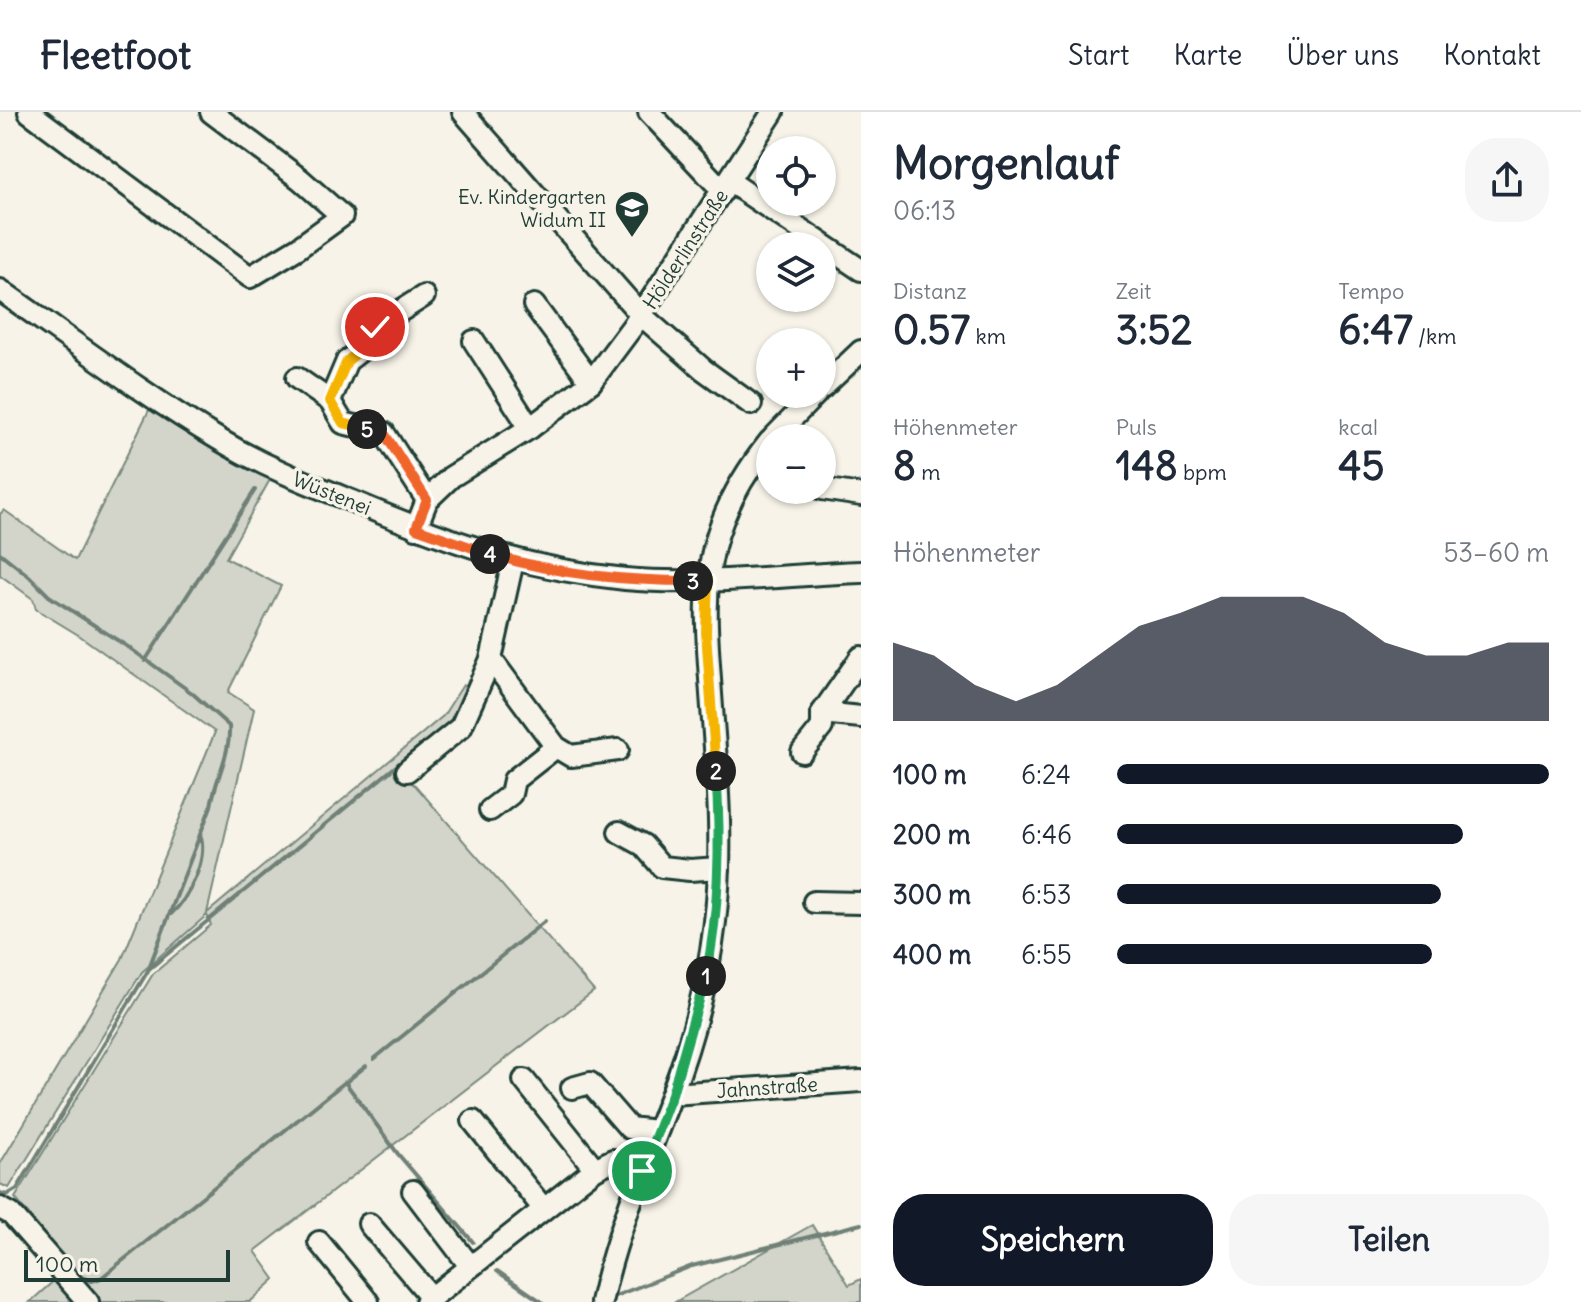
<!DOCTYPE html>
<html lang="de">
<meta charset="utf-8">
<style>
body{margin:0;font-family:Delius,sans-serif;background:#f6f6f7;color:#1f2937;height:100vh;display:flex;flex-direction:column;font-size:30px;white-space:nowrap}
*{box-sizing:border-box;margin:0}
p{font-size:26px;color:#747a83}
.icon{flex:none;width:44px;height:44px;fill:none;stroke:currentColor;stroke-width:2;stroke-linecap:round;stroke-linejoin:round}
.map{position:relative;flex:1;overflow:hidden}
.drawer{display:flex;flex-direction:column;background:#fff;width:720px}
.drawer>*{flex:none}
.tools{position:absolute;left:756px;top:24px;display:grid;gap:16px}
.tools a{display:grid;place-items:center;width:80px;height:80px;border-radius:50%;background:#fff;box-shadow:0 2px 6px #0004;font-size:40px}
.scale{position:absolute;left:24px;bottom:20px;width:206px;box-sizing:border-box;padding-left:8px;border:4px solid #1f3d34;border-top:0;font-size:22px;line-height:28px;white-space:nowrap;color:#1f3d34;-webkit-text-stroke:6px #f7f3e8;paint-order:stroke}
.pin{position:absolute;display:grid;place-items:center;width:68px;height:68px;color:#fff;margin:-34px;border:4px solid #fff;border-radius:50%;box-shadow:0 2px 8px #0007}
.km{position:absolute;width:40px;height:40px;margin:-20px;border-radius:50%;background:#222;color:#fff;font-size:22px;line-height:40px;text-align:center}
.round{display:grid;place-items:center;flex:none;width:84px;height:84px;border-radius:32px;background:#f6f6f7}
.headline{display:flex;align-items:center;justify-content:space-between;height:136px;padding:0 32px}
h1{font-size:44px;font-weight:700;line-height:60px}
.figures{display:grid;grid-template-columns:repeat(3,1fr);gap:12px;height:136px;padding:8px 32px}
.figures div{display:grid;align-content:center}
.figures b{font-size:40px;font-weight:700}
.figures small{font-size:22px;font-weight:400}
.figures p{font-size:22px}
.chart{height:224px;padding:16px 32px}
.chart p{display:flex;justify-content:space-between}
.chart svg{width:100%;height:144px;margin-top:8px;fill:#111827;opacity:.7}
.primary-button{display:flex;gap:16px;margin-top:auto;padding:16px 32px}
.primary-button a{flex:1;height:92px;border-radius:32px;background:#111827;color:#fff;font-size:32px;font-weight:700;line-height:92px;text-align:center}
.primary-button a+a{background:#f6f6f7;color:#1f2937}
ul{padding:0 32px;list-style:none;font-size:26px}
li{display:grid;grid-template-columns:128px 96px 1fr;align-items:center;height:60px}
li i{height:20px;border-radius:10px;background:#111827}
header{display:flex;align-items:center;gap:48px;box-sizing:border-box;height:112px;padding:0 40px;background:#fff;border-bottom:2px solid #e0e1e3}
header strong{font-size:38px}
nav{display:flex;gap:44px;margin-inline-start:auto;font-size:28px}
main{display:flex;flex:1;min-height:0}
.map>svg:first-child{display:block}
.green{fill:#d3d5ca;stroke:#79897f;stroke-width:2}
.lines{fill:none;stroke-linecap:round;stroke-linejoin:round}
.stream{stroke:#6f8077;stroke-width:4}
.minor-casing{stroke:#1f3d34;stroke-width:26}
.minor{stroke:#f7f3e8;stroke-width:20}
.split-1-casing{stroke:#fff;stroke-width:16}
.split-2-casing{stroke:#fff;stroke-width:16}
.split-3-casing{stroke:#fff;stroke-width:16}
.split-4-casing{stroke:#fff;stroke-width:16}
.split-5-casing{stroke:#fff;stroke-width:16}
.split-6-casing{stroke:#fff;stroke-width:16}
.split-1{stroke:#22a559;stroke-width:10}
.split-2{stroke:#22a559;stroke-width:10}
.split-3{stroke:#f5b400;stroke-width:10}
.split-4{stroke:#f0652b;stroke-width:10}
.split-5{stroke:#f0652b;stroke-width:10}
.split-6{stroke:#f5b400;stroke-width:10}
.labels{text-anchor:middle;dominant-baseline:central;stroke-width:7;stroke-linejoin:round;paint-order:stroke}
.poi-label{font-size:20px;fill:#1f3d34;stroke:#f7f3e8;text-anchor:end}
.street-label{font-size:20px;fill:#1f3d34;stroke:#f7f3e8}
</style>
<header>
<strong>Fleetfoot</strong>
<nav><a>Start</a><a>Karte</a><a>Über uns</a><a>Kontakt</a></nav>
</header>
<main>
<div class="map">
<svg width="861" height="1190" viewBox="0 0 861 1190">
<rect width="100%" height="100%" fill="#f7f3e8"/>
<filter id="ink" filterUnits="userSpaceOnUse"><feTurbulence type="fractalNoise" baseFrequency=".0125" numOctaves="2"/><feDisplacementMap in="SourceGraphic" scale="16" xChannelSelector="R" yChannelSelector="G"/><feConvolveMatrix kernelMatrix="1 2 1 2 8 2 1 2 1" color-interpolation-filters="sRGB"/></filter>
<g filter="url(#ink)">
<g class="green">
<path d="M152,292L272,364L226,446L281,474L228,580L254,597L207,801L443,604L463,573L471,577L456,611L395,662L415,673L594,879L255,1139L275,1167L250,1190H100L15,1086L153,862L211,813L207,803L142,860L9,1076L0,1072V1052L122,847L215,620L80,524L36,497L33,487L0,463V402L4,398L75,448Z"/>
<path d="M812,1113L849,1173L861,1167V1190H675Z"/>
<path d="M57,1166L77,1190H30Z"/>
</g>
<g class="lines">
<g class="stream">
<path d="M0,441L29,464L49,484L131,537L192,581L229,614C231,642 215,667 211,694L150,853"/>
<path d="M145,549L255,378"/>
<path d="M171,802C189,786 207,749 201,725"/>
<path d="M374,947L545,809"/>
<path d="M346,970L366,954"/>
<path d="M0,1081L7,1083L17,1077L149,857L451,609L459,597"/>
<path d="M60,1143L81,1165L92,1169L101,1166L345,970L398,1042L473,1130"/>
<path d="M497,1159L542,1190"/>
<path d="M615,1184L692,1154L861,1112"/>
</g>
<defs>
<g id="minor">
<path d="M29,0L250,165L298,136L342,104L300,67L211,0"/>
<path d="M463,0L641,203L704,258L751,292"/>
<path d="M649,0L723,79"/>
<path d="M729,69L861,158"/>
<path d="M0,178C73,229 144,283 220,328C263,354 307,371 352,389C444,428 525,457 625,467C704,474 782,463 861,460"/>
<path d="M424,184L375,215L365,235L347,249L330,289L343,311L384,321L427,388"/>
<path d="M534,193L591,270"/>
<path d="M474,229L530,316"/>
<path d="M297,266L330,289"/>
<path d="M822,276L861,239"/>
<path d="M773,326L816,282"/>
<path d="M822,377L861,383"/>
<path d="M416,416L427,388L451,365L530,316L591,270L641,203L773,0"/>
<path d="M513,449L491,547L556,635L571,644L618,638"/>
<path d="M861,545L822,601L861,605"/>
<path d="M802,640L822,615V601"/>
<path d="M407,659L461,615L491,547"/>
<path d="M490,698L511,682L514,668L556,635"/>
<path d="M619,720L643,733L662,755L690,758L719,756"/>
<path d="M814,790L861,791"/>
<path d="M524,968L595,1057"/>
<path d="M572,976L590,971L629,1016L657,1019"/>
<path d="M672,982L861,969"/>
<path d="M473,1009L543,1096"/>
<path d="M413,1079L470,1154"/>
<path d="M0,1096L11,1102L88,1190"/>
<path d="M369,1112L432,1186"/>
<path d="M319,1130L368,1190"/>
<path d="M426,1190L595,1057L613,1048L642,1059"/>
<path d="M601,1190C617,1119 645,1052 671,984C699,911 717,832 719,754C721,692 714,630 710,567C707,523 703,479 714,435C724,396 745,360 770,329"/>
</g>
</defs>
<use href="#minor" class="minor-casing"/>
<use href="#minor" class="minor"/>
</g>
</g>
<g class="lines" filter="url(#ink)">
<defs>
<path id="split-1" d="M642,1059L672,982L706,864"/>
<path id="split-2" d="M706,864C720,796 721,728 716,659"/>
<path id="split-3" d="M693,469H708L706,520L716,659"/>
<path id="split-4" d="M490,442C555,462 625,469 693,469"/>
<path id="split-5" d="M367,317L384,321L427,388L416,416L490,442"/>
<path id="split-6" d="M367,317L343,311L330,289L347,249L365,235L375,215"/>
</defs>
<use href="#split-1" class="split-1-casing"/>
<use href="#split-2" class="split-2-casing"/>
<use href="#split-3" class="split-3-casing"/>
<use href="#split-4" class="split-4-casing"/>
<use href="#split-5" class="split-5-casing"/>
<use href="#split-6" class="split-6-casing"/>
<use href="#split-1" class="split-1"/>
<use href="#split-2" class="split-2"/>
<use href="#split-3" class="split-3"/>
<use href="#split-4" class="split-4"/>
<use href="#split-5" class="split-5"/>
<use href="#split-6" class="split-6"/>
</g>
<defs>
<symbol id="school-pin" viewBox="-11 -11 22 30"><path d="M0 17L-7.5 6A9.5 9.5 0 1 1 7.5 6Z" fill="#1f3d34" stroke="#f7f3e8"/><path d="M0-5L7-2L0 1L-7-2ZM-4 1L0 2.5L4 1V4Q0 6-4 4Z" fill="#fff"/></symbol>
</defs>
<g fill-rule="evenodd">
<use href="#school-pin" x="612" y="76" width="40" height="54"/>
</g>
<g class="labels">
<g class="poi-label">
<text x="606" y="84">Ev. Kindergarten<tspan x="606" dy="23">Widum II</tspan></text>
</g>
<g class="street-label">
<text transform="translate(685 137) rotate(-57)">Hölderlinstraße</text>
<text transform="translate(332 381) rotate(22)">Wüstenei</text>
<text transform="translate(767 975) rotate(-4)">Jahnstraße</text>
</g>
</g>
</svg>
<div class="tools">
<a><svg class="icon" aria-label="locate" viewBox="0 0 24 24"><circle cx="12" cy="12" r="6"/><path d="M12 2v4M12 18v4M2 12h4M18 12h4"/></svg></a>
<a><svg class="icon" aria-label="layers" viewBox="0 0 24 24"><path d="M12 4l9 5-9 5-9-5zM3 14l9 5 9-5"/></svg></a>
<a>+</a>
<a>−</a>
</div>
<div class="scale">100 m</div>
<div class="pin" style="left:642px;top:1059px;background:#1e9e55"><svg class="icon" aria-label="arrive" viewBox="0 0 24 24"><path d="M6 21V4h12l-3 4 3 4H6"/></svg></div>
<div class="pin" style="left:375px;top:215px;background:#d93025"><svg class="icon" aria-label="check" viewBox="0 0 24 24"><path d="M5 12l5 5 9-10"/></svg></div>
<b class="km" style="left:706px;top:864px">1</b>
<b class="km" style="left:716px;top:659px">2</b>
<b class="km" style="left:693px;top:469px">3</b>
<b class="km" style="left:490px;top:442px">4</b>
<b class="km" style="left:367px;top:317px">5</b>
</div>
<section class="drawer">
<div class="headline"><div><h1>Morgenlauf</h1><p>06:13</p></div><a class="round"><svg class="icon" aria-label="share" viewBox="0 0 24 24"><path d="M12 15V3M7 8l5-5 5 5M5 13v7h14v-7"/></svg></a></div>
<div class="figures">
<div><p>Distanz</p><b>0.57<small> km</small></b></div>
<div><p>Zeit</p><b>3:52</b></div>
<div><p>Tempo</p><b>6:47<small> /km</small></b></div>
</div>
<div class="figures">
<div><p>Höhenmeter</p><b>8<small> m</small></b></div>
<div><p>Puls</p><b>148<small> bpm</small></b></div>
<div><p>kcal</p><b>45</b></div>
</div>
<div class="chart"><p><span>Höhenmeter</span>53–60 m</p>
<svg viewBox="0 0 160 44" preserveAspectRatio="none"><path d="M0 44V20L10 24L20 33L30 38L40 33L50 24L60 15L70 11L80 6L90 6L100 6L110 11L120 20L130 24L140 24L150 20L160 20V44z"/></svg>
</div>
<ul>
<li><b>100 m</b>6:24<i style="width:100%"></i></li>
<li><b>200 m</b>6:46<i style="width:80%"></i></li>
<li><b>300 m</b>6:53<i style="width:75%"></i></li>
<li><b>400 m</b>6:55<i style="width:73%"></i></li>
</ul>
<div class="primary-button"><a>Speichern</a><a>Teilen</a></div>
</section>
</main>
